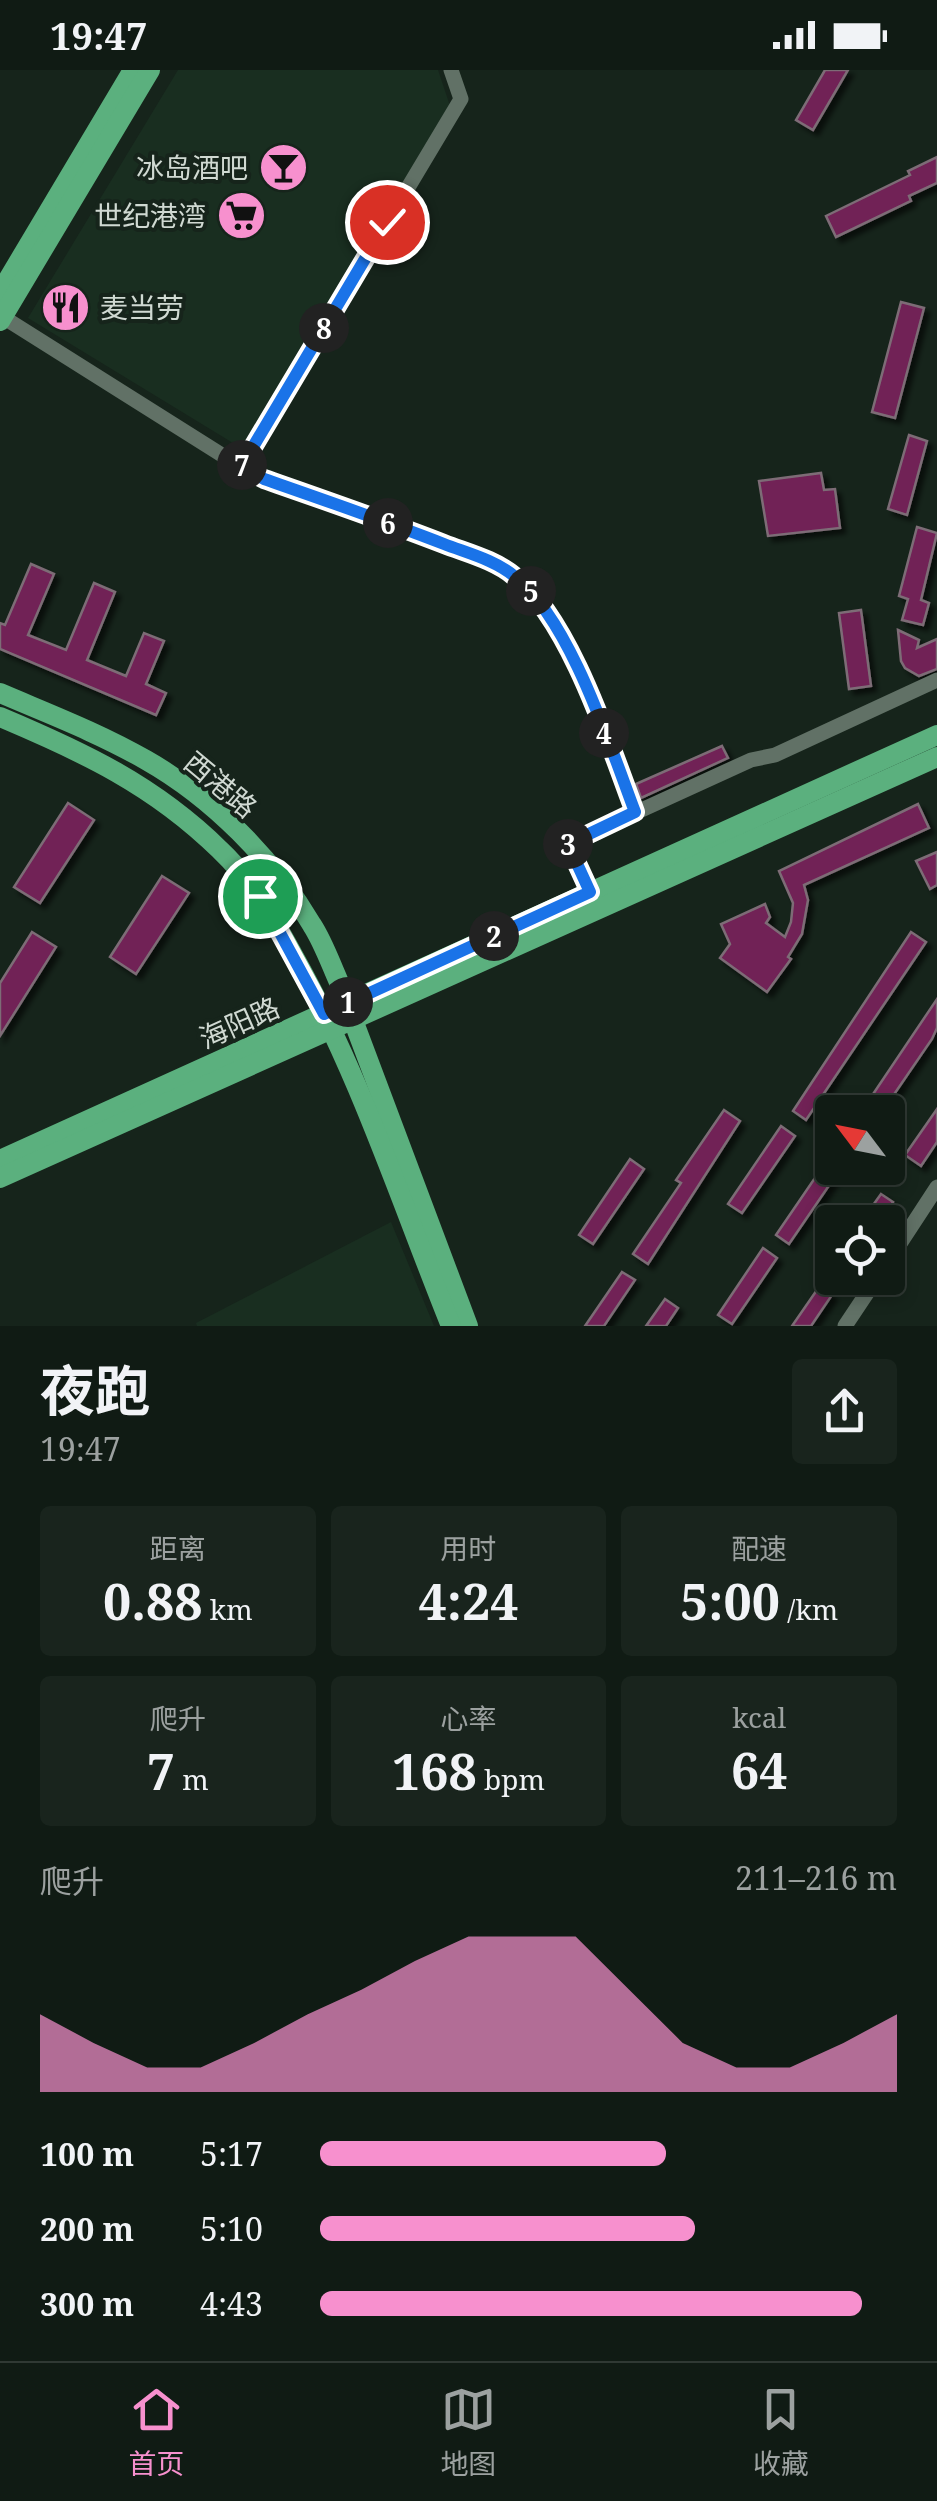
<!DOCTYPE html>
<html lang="zh">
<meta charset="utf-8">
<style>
body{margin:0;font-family:"Noto Serif","Noto Sans SC",serif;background:#19241d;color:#f1f3f6;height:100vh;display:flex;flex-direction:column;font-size:38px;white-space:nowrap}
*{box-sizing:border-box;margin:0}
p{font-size:32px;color:#9ca1a0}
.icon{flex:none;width:55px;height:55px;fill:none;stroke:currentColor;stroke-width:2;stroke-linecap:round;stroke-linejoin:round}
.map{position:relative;height:1256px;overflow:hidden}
.sheet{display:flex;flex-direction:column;background:#101b14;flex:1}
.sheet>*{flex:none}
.needle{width:65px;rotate:302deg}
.fabs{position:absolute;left:815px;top:1025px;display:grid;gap:20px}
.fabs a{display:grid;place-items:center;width:90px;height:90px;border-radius:10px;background:#101b14;box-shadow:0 5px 15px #0003,0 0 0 2px #303934;font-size:50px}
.pin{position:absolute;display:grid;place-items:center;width:85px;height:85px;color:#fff;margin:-42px;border:5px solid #fff;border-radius:50%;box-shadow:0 2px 10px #0007}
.km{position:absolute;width:50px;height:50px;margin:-25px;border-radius:50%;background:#222;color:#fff;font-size:28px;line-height:50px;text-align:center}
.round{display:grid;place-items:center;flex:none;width:105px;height:105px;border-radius:10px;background:#19241d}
.overview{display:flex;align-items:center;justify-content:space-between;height:170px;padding:0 40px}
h1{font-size:55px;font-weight:700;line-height:75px}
.stats{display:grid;grid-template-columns:repeat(3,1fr);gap:15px;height:170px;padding:10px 40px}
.stats div{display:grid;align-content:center;border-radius:10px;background:#19241d;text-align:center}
.stats b{font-size:50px;font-weight:700}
.stats small{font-size:28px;font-weight:400}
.stats p{font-size:28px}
.chart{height:280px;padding:20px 40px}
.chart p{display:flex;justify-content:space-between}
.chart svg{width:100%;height:180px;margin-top:10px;fill:#f790ce;opacity:.7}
ul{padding:0 40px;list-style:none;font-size:32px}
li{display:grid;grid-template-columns:160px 120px 1fr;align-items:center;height:75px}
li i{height:25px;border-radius:12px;background:#f790ce}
.status{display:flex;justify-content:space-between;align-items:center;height:70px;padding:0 50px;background:#101b14;direction:ltr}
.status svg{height:28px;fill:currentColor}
.tab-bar{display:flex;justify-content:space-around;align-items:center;height:140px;border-top:2px solid #303934;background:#101b14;font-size:28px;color:#9ca1a0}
.tab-bar a{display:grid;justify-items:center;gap:5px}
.tab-bar .current{color:#f790ce}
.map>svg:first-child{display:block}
.built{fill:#192e20}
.building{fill:#712156;stroke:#7d6c76;stroke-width:2.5;filter:url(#shadow)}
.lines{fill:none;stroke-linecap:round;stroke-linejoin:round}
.minor{stroke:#617166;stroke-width:15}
.major{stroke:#5bb07e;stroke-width:20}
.route-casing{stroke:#fff;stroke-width:20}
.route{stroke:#1a73e8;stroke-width:12}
.labels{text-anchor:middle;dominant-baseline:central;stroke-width:8;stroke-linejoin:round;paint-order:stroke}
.poi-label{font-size:28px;fill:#d0d9d2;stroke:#16241b;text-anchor:end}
.street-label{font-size:28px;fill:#d0d9d2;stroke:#16241b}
</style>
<div class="status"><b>19:47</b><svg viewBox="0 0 49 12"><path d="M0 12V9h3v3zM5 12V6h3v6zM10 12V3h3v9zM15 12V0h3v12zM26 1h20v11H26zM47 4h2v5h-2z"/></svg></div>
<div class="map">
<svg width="937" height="1256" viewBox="0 0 937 1256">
<defs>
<filter id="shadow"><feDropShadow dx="5" dy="5" stdDeviation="2.5" flood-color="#0009"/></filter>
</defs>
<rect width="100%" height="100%" fill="#16241b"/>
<g class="built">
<path d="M178,0H438L452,42L251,384L28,248Z"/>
<path d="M391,1152L434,1256H197L196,1253Z"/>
</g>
<g class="building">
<path d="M825,0H848L813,60L796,50Z"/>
<path d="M937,87V113L909,126L911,131L836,167L826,146L910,105L908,101Z"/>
<path d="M901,232L924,238L895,348L872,342Z"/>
<path d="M909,365L927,371L907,445L888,439Z"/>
<path d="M821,403L824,420L835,419L840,458L768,466L759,411Z"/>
<path d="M917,457L937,463L921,530L929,533L923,555L902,550L908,529L899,526Z"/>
<path d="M31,494L54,504L28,565L66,580L94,513L115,522L87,590L126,606L144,563L164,571L146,614L166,623L156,645L0,579V553L5,555Z"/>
<path d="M861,540L871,616L849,619L839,543Z"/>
<path d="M898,560L919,570L917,578L937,569V599L919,606L905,598L901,591Z"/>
<path d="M722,676L728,688L641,728L636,714Z"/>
<path d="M68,733L94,750L40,833L14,817Z"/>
<path d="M918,734L929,758L804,815L808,830L802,864L788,887L791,889L767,922L720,888L730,874L721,854L765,834L770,847L766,853L785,867L791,852L793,833L779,801Z"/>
<path d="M937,782V815L930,819L916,791Z"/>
<path d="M162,806L189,823L136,904L110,887Z"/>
<path d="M32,862L56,877L0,966V913Z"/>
<path d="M911,862L926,872L806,1050L793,1041Z"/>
<path d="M937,929V958L932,969L882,1042H861Z"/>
<path d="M937,1039V1072L921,1096L905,1085Z"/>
<path d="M724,1040L740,1051L648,1194L633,1184L681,1113L676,1110Z"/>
<path d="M781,1056L795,1066L742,1143L728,1134Z"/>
<path d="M832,1083V1098H841L789,1174L776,1165Z"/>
<path d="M630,1089L644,1099L593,1174L579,1165Z"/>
<path d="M881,1124L893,1132L879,1152H861Z"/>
<path d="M763,1178L777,1188L732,1254L718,1245Z"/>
<path d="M622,1202L635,1210L604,1256H585Z"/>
<path d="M819,1217L832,1225L811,1256H792Z"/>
<path d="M665,1229L678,1238L666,1256H646Z"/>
</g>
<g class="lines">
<g class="minor">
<path d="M3,247L241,397L264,409C324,430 385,451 444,474C467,483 495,490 514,506C570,550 609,676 635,743"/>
<path d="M241,397L461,29L451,0"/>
<path d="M590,822L567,774L751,690L775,685L937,610"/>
<path d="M888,1192L937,1117"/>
<path d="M845,1256L877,1208"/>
</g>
<g class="major">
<path d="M0,223L133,0"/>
<path d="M0,251L150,0"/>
<path d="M0,623C49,644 99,663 146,690C213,728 273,789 312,855C323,872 330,892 338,910L468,1256"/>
<path d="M0,647C83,682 154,715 220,780C252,810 272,847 293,885C359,1002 401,1132 451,1256"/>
<path d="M0,1090L937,665"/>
<path d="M0,1108L937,687"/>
</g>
</g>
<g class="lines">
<defs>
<path id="route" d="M260,826L324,944L590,822L568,774L635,742C610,676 570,549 514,506C495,490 467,483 444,474C385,451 324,430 264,409L241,397L387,152"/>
</defs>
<use href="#route" class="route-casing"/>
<use href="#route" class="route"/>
</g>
<defs>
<symbol id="bar-disc" viewBox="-11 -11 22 22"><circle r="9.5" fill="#f790ce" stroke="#16241b"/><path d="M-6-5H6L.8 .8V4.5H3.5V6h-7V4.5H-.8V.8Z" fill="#111"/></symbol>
<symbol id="supermarket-disc" viewBox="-11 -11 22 22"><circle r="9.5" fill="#f790ce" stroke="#16241b"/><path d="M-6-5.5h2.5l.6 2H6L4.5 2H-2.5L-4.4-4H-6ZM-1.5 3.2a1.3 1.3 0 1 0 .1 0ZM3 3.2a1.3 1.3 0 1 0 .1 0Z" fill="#111"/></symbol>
<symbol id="restaurant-disc" viewBox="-11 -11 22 22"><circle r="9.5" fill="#f790ce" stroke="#16241b"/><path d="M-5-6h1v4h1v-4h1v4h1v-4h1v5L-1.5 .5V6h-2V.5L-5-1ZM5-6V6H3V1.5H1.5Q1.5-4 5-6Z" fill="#111"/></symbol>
</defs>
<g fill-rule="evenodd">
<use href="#bar-disc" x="256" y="70" width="55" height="55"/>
<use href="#supermarket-disc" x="214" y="118" width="55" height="55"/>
<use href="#restaurant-disc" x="38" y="210" width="55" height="55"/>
</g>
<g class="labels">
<g class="poi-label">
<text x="248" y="97">冰岛酒吧</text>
<text x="206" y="145">世纪港湾</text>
<text x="100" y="237" text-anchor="start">麦当劳</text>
</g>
<g class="street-label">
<text transform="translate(221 714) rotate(40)">西港路</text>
<text transform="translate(239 952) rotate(-24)">海阳路</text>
</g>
</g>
</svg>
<div class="fabs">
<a><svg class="needle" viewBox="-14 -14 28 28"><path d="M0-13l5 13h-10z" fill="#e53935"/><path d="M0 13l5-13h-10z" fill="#9ca1a0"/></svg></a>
<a><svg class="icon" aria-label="locate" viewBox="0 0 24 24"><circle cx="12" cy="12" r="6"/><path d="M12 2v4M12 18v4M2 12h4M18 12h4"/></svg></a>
</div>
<div class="pin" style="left:260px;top:826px;background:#1e9e55"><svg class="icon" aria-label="arrive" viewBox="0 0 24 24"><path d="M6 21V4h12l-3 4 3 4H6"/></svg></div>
<div class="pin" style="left:387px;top:152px;background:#d93025"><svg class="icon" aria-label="check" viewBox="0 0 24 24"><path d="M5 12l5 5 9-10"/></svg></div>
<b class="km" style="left:348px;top:932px">1</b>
<b class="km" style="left:494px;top:866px">2</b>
<b class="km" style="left:568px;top:774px">3</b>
<b class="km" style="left:604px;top:663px">4</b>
<b class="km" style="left:531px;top:521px">5</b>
<b class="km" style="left:388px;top:453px">6</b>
<b class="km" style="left:242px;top:395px">7</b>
<b class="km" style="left:324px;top:258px">8</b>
</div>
<section class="sheet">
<div class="overview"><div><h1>夜跑</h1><p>19:47</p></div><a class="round"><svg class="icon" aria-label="share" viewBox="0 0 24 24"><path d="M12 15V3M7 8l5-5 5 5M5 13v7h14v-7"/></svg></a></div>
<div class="stats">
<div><p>距离</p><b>0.88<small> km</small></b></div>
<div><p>用时</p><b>4:24</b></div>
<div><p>配速</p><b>5:00<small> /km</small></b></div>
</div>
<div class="stats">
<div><p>爬升</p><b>7<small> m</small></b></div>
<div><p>心率</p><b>168<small> bpm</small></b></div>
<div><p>kcal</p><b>64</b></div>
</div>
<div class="chart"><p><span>爬升</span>211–216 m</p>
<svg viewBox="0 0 160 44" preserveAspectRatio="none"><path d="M0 44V25L10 32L20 38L30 38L40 32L50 25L60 19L70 12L80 6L90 6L100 6L110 19L120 32L130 38L140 38L150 32L160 25V44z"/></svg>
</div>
<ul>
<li><b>100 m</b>5:17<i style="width:60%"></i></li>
<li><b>200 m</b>5:10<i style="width:65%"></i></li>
<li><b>300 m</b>4:43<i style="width:94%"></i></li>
</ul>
</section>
<nav class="tab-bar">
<a class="current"><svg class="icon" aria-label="home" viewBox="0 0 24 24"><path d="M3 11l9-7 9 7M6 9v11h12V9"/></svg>首页</a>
<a><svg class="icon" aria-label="map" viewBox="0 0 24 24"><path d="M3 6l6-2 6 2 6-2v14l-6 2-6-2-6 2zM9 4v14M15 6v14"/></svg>地图</a>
<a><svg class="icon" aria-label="saved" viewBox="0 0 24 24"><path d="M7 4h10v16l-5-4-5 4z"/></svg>收藏</a>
</nav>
